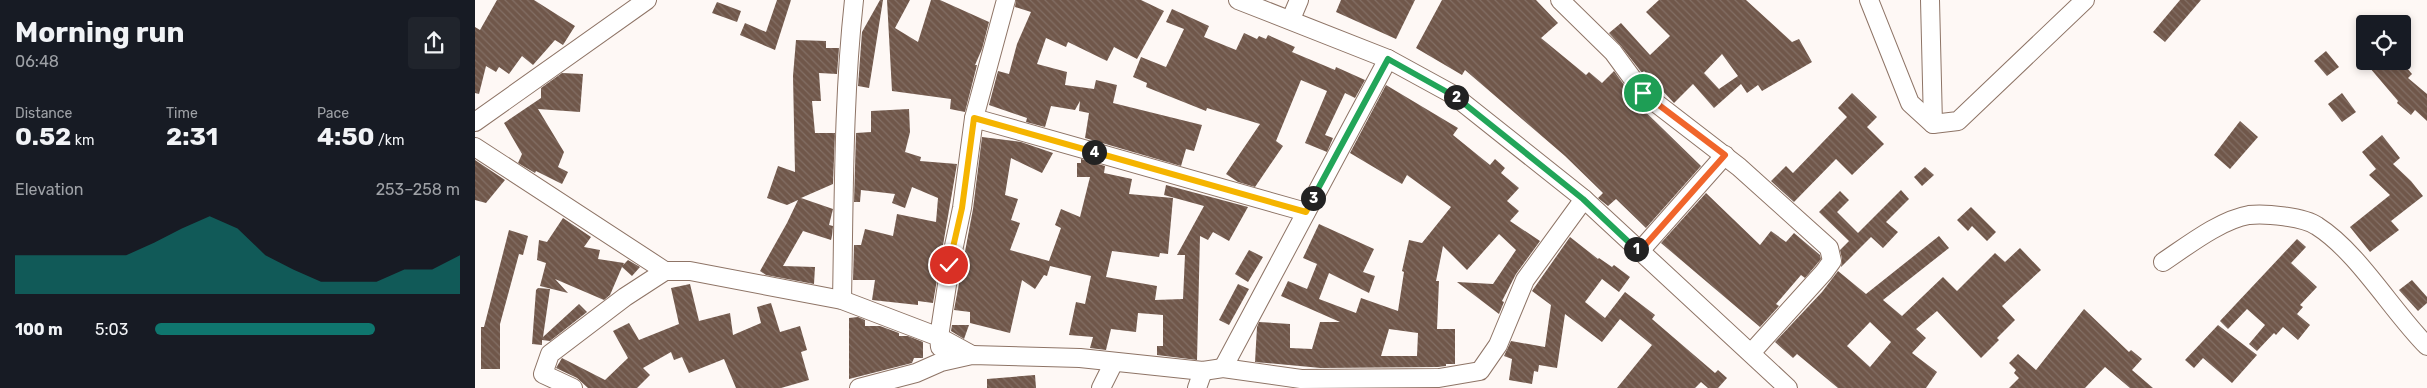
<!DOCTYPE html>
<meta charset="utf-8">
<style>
body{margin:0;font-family:Rubik,sans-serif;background:#20242c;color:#f1f3f6;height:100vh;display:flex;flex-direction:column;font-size:19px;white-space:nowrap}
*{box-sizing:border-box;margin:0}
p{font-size:16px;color:#9ea1a6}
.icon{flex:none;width:28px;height:28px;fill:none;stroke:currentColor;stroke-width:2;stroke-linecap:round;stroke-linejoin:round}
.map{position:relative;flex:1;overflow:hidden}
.details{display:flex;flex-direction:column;background:#171b24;width:475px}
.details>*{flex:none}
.tools{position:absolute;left:1881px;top:15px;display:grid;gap:10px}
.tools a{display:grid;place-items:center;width:55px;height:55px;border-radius:5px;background:#171b24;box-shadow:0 2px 8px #0003;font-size:25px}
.pin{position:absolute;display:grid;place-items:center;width:42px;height:42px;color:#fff;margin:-21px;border:2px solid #fff;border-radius:50%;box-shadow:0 1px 5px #0007}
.km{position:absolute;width:25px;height:25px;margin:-12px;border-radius:50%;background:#222;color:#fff;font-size:14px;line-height:25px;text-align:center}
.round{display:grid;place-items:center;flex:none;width:52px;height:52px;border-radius:5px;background:#20242c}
.overview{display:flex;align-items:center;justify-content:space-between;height:85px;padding:0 15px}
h1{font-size:28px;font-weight:700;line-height:38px}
.figures{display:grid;grid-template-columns:repeat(3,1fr);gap:8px;height:85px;padding:5px 15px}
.figures div{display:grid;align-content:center}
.figures b{font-size:25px;font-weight:700}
.figures small{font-size:14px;font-weight:400}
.figures p{font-size:14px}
.chart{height:140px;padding:10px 15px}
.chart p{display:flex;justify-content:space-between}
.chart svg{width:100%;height:90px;margin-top:5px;fill:#0f766e;opacity:.7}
ul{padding:0 15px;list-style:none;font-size:16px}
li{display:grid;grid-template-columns:80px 60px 1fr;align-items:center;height:38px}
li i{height:12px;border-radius:6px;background:#0f766e}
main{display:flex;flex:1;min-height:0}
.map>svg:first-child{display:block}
.building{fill:url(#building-back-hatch);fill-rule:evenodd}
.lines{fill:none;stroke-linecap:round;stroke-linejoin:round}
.street-casing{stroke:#8e7466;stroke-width:20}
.street{stroke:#fff;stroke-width:18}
.split-1-casing{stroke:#fff;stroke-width:10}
.split-2-casing{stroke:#fff;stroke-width:10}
.split-3-casing{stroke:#fff;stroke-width:10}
.split-4-casing{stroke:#fff;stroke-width:10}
.split-5-casing{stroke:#fff;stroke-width:10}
.split-1{stroke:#f0652b;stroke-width:6}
.split-2{stroke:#22a559;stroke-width:6}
.split-3{stroke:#22a559;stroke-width:6}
.split-4{stroke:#f5b400;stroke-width:6}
.split-5{stroke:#f5b400;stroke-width:6}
</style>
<main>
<section class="details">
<div class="overview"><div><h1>Morning run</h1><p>06:48</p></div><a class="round"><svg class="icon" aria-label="share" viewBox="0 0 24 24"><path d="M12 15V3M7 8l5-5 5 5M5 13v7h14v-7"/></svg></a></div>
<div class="figures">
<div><p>Distance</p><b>0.52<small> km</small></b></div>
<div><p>Time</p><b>2:31</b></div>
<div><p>Pace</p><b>4:50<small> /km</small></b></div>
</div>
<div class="chart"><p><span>Elevation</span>253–258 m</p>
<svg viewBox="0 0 160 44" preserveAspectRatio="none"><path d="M0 44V25L10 25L20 25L30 25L40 25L50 19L60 12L70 6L80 12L90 25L100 32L110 38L120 38L130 38L140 32L150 32L160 25V44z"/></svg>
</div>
<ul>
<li><b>100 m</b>5:03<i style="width:72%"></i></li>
</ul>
</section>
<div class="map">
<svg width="1952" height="388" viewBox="0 0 1952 388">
<defs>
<pattern id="building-back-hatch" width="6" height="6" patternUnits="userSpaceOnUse" patternTransform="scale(1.25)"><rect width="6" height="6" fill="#70574a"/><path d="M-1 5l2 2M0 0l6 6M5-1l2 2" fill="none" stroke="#836f65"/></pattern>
</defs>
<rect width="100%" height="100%" fill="#fef8f5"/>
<g class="building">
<path d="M22,0H59L100,26L88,45L80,40L58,65L47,56L34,74L24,67L21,72L11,66L4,94L0,93V27L5,30Z"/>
<path d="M302,0H316L300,50L265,35L270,23L291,32Z"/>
<path d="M405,0H408L394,88L383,86L387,32Z"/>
<path d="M412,0H435L420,28L443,42L456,0H465L514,22L507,49L500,65H502L490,112L475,109L476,99L417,91Z"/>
<path d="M541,0H666L689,11L662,59L639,47L632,61L593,42L591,47L571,38L562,64L592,72L590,85L619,89L621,80L642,85L638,103L727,125L719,151L711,149L706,166L610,138L614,113L604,111L605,101L600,110L576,106L570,127L551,122L552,118L514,105L523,71L534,74L542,44L556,12L540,7Z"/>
<path d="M866,0H940L921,39L861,12Z"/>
<path d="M967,0H1061L1083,23L1066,38L1111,75L1114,72L1127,83L1139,71L1152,89L1149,91L1226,166L1171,228L1141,199L1133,206L1123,198L1128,193L1090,156L990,70L987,75L941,48Z"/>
<path d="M1184,0H1271L1317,42L1324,39L1337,62L1287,91L1283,85L1272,93L1266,84L1239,108L1218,84L1199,103L1169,71L1167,73L1146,46L1134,33L1146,23L1175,55L1195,36L1171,12ZM1247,54L1263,76L1244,89L1229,73Z"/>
<path d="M1705,0H1726L1690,42L1678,32Z"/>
<path d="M242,2L266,11L262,22L237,13Z"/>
<path d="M697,9L734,26L729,37L761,50L769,33L782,39L784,36L791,39L793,35L820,47L817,52L860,70L861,67L890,80L880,98L870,93L850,135L858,138L852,152L830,143L852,91L826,80L801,141L808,146L780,187L763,182L751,174L785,124L732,108L731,111L671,87L672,83L658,77L666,57L691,67L709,29L691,22Z"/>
<path d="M321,40L351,41V48H364L362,74L344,73L346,101H337L340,133H360L358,184L326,198L358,209L354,225L358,226L357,236L356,240L328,231L308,266L340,267L339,284L291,275L285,271L312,223L323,200L312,205L292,198L303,166L320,172L318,76Z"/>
<path d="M1851,51L1864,67L1852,76L1839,61Z"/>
<path d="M1889,61H1926L1937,74L1933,78L1952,94V121L1940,110L1936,115L1922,103L1923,101Z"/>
<path d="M87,73L108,74L105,112L63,109L89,152L83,167L93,172L87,184L61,171L60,173L43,163L47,154L29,123L66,98V88Z"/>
<path d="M911,85L983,128L978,135L1015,165L1020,159L1030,168L1026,173L1044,188L1032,201L1044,211L1035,221L1065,241L1041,274L1027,301L1029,302L1024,314L982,282L1018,284L1041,250L1024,234L992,270L968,246L961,281H964L962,329H980V364H971V366L963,367L846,368L780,362L782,327L784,322L815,324V348L837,349L845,322H865L806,296L813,281L832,289L842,264L828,258L844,224L899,249L888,272L900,276L894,293L854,273L844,299L881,313L886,298L923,311L929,272L927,271L934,240L947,243L976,207L932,175L927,184L875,153ZM914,329L943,333L942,356H906Z"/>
<path d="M1377,93L1402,117L1392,127L1409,144L1377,175L1361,159L1319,202L1296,181L1311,166L1318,173L1372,117L1363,108Z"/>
<path d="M1867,93L1881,112L1867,122L1853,104Z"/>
<path d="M434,109L435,132L430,152L446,157L445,161L482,164L458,303L443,301V305L397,300L400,280H378L379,245H386L390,229L418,236L422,214L461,222L463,198L437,187L430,208L417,203L420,194L386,190L385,202H379L381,133L396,132V111Z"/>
<path d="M1765,121L1783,137L1755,169L1739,155Z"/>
<path d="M1907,135L1925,158L1918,164L1936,181L1948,196L1916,221L1924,230L1895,252L1875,227L1915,195L1894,175L1901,169L1887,152Z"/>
<path d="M507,137L546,142L578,153L567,173L536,158L530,195L543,199L536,220L545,223L535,250L574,261L586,228L580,225L586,209L605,217L615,177H602V163H606V159L630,166L629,173L657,179L654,194L698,198L693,254L685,253L684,257L637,251L631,277L682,286L680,300L708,299L710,255H702L729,206L689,195L691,185L773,207L754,241L738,232L733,240L725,236L722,360L682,355V346H688V315L663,313L661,332L636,329L631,350L615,348L618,337L594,335L601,302L610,304L616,276L575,266L572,276L569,275L560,289L547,280L535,333L495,323V312L479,310L498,209Z"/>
<path d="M0,160L30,180L11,203L0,200Z"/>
<path d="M1450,167L1459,175L1447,186L1439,177Z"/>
<path d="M1426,190L1434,199L1411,222L1423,232L1408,248L1396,237L1366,267L1367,259L1365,250L1374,241L1344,212L1365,191L1374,200L1362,212L1383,233Z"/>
<path d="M1231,193L1285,245L1296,231L1311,242L1319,233L1345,255L1346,259L1341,265L1330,278L1326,275L1301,304L1304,306L1285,327L1186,243Z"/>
<path d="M1496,207L1521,232L1512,241L1497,226L1493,231L1482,220Z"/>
<path d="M88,218L116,237L109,247L125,250L123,259L149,263L148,265L153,260L165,267L157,276L147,267L135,295L129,300L80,279L93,293L65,286L71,263L62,260L64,240L72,242Z"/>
<path d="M34,230L53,236L48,255L44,254L25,324V369H6V327H9Z"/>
<path d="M1464,236L1474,248L1408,300L1427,316L1468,277L1482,291L1520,253L1530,262L1545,248L1566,270L1527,306L1540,320L1522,338L1524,340L1506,358L1462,311L1441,329L1451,338L1437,353L1462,372L1451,388H1363L1322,354L1318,358L1300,342L1347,292L1363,271L1391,294ZM1395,322L1416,342L1395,367L1372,346Z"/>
<path d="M1095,237L1123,259L1124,258L1137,267L1139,265L1155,277L1144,292L1127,279L1110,302L1130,318L1150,292L1180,315L1177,319L1240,373L1243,370L1252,378L1243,388H1233L1226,382L1220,388H1142L1177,345L1145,319L1127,342L1090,314L1082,368L1064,365L1063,372L1059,371L1057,384L1034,380L1037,359L1029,356L1036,341L1070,347L1076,305L1057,291Z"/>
<path d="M1822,239L1831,247L1816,263L1842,287L1825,305L1828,307L1822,314L1835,325L1823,340L1808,327L1801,335L1799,333L1782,351L1774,344L1790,325L1772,309L1753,329L1745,321Z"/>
<path d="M774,250L788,257L773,282L760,274Z"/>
<path d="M1937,280L1952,297V303L1943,311L1924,290Z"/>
<path d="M215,284L224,321L255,313L258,335L286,323L282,307L296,303L305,332L325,326L332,350L326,352L334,380L306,388H261L249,359L214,373L207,357L199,360L196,352L168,368L175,375L162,388H113L102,378L81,368L87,358L130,380L153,358L138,331L154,323L164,340L204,324L196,288Z"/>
<path d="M763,284L774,289L754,325L744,320Z"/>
<path d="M63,288L75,289L68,337L104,304L112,312L75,341L67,340V345L57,344L61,290Z"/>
<path d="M1609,309L1654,352L1656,350L1667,359L1657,370L1678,388H1655L1630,367L1610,388H1534L1544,378L1539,373L1541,370L1534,363L1543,354L1561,370Z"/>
<path d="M383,317L390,320V326H405L424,333V336H433L448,342V358H439L437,363L374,379V318Z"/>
<path d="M477,325H494L489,339L476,331Z"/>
<path d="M1743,325L1782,355L1757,383L1728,358L1719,368L1710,360Z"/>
<path d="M560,375L561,388H512V379Z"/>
</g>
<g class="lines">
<defs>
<g id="street">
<path d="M763,0L913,59L977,94L1109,199L1313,388"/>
<path d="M1085,0L1138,52L1168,93L1264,167L1354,248L1357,261L1349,272L1276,353"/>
<path d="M1394,0L1435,103L1458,124L1483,121L1610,0"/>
<path d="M1455,0L1458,124"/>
<path d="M816,19L824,0"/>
<path d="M499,118L531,0"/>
<path d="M0,122L172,0"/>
<path d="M0,147L190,271H215L367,300L464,337L465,347"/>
<path d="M1164,252L1250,155"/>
<path d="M1688,262C1712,246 1745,220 1774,215C1790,213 1829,217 1842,226C1883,252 1917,311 1952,346"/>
<path d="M367,300C369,200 368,100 379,0"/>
<path d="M497,355L464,337L475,265L487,208L499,118L831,212"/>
<path d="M748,368L913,59"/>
<path d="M98,388L68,374L75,354L150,297L190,271"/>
<path d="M384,388L441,373L466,362L497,355L605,358L728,371L748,368L826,379L964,378L1005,371L1023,345L1050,280L1109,199"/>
<path d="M626,388L639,362"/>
<path d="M722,388L728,371"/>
</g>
</defs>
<use href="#street" class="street-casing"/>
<use href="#street" class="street"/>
</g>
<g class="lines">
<defs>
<path id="split-1" d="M1161,249L1164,252L1250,155L1168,93"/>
<path id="split-2" d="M981,97L1108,199L1161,249"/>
<path id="split-3" d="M838,198L913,59L981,97"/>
<path id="split-4" d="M619,152L831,212L838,198"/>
<path id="split-5" d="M474,265L487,208L499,118L619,152"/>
</defs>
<use href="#split-1" class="split-1-casing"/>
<use href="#split-2" class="split-2-casing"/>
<use href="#split-3" class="split-3-casing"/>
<use href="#split-4" class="split-4-casing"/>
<use href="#split-5" class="split-5-casing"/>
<use href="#split-1" class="split-1"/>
<use href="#split-2" class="split-2"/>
<use href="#split-3" class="split-3"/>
<use href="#split-4" class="split-4"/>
<use href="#split-5" class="split-5"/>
</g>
</svg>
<div class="tools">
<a><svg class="icon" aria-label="locate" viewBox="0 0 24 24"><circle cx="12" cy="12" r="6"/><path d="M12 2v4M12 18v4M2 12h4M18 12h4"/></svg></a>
</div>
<div class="pin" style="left:1168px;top:93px;background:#1e9e55"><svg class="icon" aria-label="arrive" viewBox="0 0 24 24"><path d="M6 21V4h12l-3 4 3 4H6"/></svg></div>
<div class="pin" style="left:474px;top:265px;background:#d93025"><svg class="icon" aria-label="check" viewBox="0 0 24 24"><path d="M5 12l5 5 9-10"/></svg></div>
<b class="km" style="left:1161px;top:249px">1</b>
<b class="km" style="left:981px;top:97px">2</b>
<b class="km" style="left:838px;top:198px">3</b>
<b class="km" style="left:619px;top:152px">4</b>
</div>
</main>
